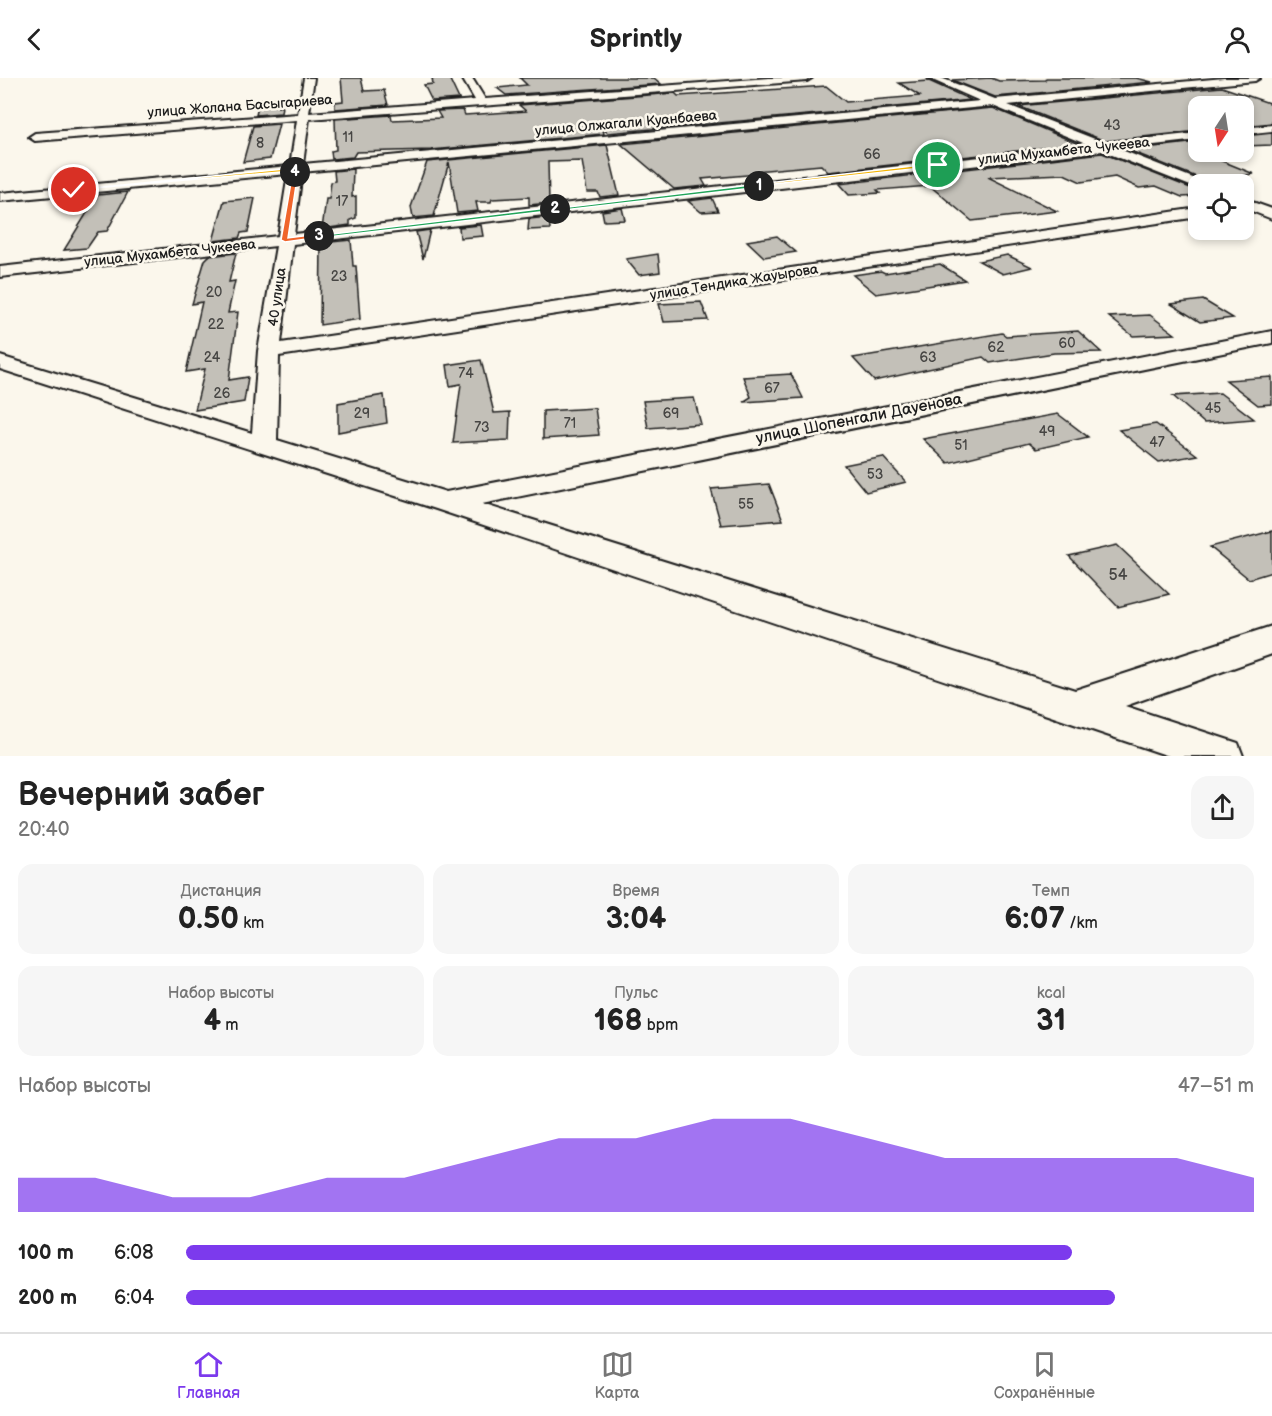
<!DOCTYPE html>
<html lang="ru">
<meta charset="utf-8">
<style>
body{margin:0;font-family:"Balsamiq Sans",sans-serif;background:#f6f6f6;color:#222;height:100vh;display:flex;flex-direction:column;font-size:22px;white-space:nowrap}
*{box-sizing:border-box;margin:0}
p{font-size:20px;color:#767676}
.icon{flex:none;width:33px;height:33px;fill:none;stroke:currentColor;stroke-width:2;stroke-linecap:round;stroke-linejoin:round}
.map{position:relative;height:678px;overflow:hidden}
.drawer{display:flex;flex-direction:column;background:#fff;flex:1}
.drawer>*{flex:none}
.needle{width:39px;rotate:192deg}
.controls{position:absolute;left:1188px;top:18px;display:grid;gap:12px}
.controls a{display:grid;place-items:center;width:66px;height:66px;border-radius:12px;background:#fff;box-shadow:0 3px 9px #0003;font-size:30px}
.pin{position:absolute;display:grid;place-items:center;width:51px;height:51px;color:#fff;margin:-26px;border:3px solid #fff;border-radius:50%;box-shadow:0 2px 6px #0007}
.km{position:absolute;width:30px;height:30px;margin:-15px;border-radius:50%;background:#222;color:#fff;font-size:16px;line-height:30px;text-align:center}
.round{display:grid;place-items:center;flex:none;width:63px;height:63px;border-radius:18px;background:#f6f6f6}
.headline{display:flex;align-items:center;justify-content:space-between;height:102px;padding:0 18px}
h1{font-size:33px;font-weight:800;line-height:45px}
.metrics{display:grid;grid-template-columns:repeat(3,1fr);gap:9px;height:102px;padding:6px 18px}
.metrics div{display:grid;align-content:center;border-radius:15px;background:#f6f6f6;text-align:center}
.metrics b{font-size:30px;font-weight:800}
.metrics small{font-size:16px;font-weight:400}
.metrics p{font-size:16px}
.chart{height:168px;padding:12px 18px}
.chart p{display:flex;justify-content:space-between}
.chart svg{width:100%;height:108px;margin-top:6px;fill:#7c3aed;opacity:.7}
ul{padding:0 18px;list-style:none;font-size:20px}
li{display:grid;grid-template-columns:96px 72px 1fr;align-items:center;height:45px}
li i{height:15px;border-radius:8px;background:#7c3aed}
header{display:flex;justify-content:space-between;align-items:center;height:78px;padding:0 18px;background:#fff;font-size:27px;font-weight:800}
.tab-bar{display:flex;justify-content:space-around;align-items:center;height:84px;border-top:2px solid #e0e0e0;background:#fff;font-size:16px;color:#767676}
.tab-bar a{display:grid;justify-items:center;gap:3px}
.tab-bar .on{color:#7c3aed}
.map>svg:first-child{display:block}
.building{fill:#c3c0b8;stroke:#1c1c1c;stroke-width:1.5}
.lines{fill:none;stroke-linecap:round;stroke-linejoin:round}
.street-casing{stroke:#1c1c1c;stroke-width:4}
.street{fill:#fbf7ec;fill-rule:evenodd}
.split-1{fill:#f5b400;stroke:#fff;stroke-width:1.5}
.split-2{fill:#22a559;stroke:#fff;stroke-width:1.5}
.split-3{fill:#22a559;stroke:#fff;stroke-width:1.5}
.split-4{fill:#f0652b;stroke:#fff;stroke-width:1.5}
.split-5{fill:#f5b400;stroke:#fff;stroke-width:1.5}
.labels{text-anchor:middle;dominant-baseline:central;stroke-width:5;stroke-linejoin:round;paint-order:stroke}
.far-street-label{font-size:14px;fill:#1c1c1c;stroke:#fbf7ec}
.number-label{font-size:14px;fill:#464543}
.street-label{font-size:16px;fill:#1c1c1c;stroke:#fbf7ec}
.near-number-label{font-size:16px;fill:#464543}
</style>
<header><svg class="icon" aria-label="back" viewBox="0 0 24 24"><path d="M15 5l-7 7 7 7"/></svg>Sprintly<svg class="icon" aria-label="person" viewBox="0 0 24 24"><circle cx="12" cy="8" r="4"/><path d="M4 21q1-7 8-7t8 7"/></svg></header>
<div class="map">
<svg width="1272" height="678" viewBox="0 0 1272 678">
<rect width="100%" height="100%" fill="#fbf7ec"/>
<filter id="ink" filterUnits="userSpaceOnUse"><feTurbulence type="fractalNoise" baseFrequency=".0167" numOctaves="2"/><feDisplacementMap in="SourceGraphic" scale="12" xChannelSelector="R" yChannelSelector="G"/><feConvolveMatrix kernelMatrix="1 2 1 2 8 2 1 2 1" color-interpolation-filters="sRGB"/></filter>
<g filter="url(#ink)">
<g class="building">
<path d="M341,0H361L364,13L384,12L388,27L335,31V24L343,23Z"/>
<path d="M432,0H449L459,21L432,23L424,7L433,6Z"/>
<path d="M520,0H654L661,6L506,17L497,10L527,7Z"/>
<path d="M991,0L999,3L1045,2L1046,0H1136L1152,4L995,19L952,2Z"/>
<path d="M929,3L971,22L608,55L603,51L604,56L431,72L356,74L353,79L332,81L331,73L336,72L335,41L391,37L392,42L441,40L437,33L463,32L465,37L526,33L519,27L675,15L678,18L826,8L846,24L920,18L899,5Z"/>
<path d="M1222,9L1272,26V45L1244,48V28H1198V53L1105,63L1018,28Z"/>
<path d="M280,20L278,29L282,28L281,35L256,37L260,21Z"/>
<path d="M993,30L1079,66L828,94L821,87L755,93L759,96L702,101L706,108L674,111L621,66Z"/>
<path d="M279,46L270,81L243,84L253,48Z"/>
<path d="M1272,55V67L1244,68V58Z"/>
<path d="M1198,64V70H1190L1254,96L1204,102L1128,72Z"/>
<path d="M607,67L619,117L600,119L598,114H587L582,83L548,84L549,125L529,127V119L492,121L491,124H476L478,133L457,135L449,84L434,138L413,140L411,129L427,84Z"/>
<path d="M1102,75L1198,113V118L1182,119L1156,108L1139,110L1115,99L1081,104L1064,96L988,99L1057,133L972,143L930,108L877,112L880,115L849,117L839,106Z"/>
<path d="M353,91L352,119L356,118V140L350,142V147L322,151L326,121H329L331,104L335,103L334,93Z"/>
<path d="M128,114L107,153L98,154L87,170L64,172L98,117Z"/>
<path d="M255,120L248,154L241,155L239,160L213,163L224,123Z"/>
<path d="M712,120L718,133L701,134L688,123Z"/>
<path d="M622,130L625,142L604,143L602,133Z"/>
<path d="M549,139L550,151L528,152L529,141Z"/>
<path d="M481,147L483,158L460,160L459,149Z"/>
<path d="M430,152L423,181L416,154Z"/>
<path d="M777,158L796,174L764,179L747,163Z"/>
<path d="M351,162L353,188H356L360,241L320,247L321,165Z"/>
<path d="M236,175L229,204L235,203L228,235L238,234L229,302L248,299L244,324L195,332L205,291L186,294L202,224L192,226L205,182L209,178Z"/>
<path d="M658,176L660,194L639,197L626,181Z"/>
<path d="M1007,177L1032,189L1003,196L979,183Z"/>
<path d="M940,186L965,202L876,216L853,197L881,193L885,195Z"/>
<path d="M1203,222L1233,240L1200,244L1171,226Z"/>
<path d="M701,224L708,242L664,244L659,226Z"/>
<path d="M1150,237L1175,256L1133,258L1109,239Z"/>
<path d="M1078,253L1101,274L1054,275L990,285L983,279L874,303L853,280L1002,255L1006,258Z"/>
<path d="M481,282L494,335L510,334L509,362L453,365L461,306L450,308L447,287Z"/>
<path d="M791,296L803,320L743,324L751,319L743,299Z"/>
<path d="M1272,299V326L1258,327L1226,302Z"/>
<path d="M1220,315L1254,341L1204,345L1173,318Z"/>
<path d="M384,317L387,345L338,354V325Z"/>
<path d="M694,320L701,346L648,350L643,323Z"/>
<path d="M595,330L599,357L543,361V333Z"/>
<path d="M1058,336L1088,359L1036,371L1029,365L948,385L923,361Z"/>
<path d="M1156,346L1197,377L1159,384L1119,352Z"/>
<path d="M883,379L906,404L866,414L844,387Z"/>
<path d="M769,406L783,442L721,447L711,411Z"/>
<path d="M1272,453V494L1249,501L1210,469Z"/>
<path d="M1117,467L1169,516L1118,529L1069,478Z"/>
</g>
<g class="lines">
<defs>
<g id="street">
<path d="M304,0H314L309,35L475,22L462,0H472L485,21L769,0H812L807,3L309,41L303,86L980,23L928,0H941L995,21L1224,0H1260L1255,3L1008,27L1105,65L1198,55V62L1119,71L1203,104L1205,106H1198V111L1102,73L293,166L281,265L1198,130V139L279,278L277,362L446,414L1272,253V265L482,426L1075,612L1272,548V576L1125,628L1238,665L1243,678H1169L436,431L0,291V278L252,355L258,273L276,168L0,199V189L278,158L288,96L0,123V115L290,88L297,42L35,63L29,59L35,55L298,36ZM993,28L1088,67L294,156L302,94Z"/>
<path d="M1272,47V53L1244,56V50Z"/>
<path d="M1244,121L1272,131V141L1244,130Z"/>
</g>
</defs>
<use href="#street" class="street-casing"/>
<use href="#street" class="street"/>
</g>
</g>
<path class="split-1" d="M938,85L940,88L756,108L759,106Z"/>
<path class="split-2" d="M759,106L761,109L555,133L552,131Z"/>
<path class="split-3" d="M555,129L557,132L319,160L316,158Z"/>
<path class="split-4" d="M293,93L298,94L288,160L319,156L321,159L285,164L281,162Z"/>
<path class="split-5" d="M295,90L298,91L295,96L292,93L71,112Z"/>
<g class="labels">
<g class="far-street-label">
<text transform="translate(240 28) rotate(-4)">улица Жолана Басыгариева</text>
<text transform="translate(626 45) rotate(-5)">улица Олжагали Куанбаева</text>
<text transform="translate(1064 73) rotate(-6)">улица Мухамбета Чукеева</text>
<text transform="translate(170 175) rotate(-6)">улица Мухамбета Чукеева</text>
<text transform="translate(734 204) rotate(-9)">улица Тендика Жауырова</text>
<text transform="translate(277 219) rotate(-82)">40 улица</text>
</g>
<g class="number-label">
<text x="1112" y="47">43</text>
<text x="348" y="59">11</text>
<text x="260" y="65">8</text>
<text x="872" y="76">66</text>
<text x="342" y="123">17</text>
<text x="339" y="198">23</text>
<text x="214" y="214">20</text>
<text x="216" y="246">22</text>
<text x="1067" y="265">60</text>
<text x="996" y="269">62</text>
<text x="212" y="279">24</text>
<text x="928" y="279">63</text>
<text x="466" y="295">74</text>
<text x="772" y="310">67</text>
<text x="222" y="315">26</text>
<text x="1213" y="330">45</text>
<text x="362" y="335">29</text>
<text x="671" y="335">69</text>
<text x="570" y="345">71</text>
<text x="482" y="349">73</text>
<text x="1047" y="353">49</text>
<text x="1157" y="364">47</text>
<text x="961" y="367">51</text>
<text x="875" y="396">53</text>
<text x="746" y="426">55</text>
</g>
<g class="street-label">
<text transform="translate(859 341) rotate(-11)">улица Шопенгали Дауенова</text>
</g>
<g class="near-number-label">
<text x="1118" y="497">54</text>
</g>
</g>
</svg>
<div class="controls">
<a><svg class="needle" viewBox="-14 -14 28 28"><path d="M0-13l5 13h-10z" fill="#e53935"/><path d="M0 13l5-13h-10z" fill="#767676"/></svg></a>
<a><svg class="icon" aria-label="locate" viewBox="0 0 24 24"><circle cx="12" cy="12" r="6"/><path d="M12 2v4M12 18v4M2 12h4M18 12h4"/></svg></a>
</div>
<div class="pin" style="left:938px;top:87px;background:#1e9e55"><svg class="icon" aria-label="arrive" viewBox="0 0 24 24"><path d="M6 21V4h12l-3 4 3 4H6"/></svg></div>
<div class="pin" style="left:74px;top:112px;background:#d93025"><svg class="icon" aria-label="check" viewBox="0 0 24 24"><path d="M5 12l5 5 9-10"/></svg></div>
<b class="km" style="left:759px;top:108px">1</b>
<b class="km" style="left:555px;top:131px">2</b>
<b class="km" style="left:319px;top:158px">3</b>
<b class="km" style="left:295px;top:94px">4</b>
</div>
<section class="drawer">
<div class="headline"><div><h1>Вечерний забег</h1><p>20:40</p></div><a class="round"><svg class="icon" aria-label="share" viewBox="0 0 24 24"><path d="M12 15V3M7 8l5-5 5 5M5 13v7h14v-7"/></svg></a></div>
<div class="metrics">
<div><p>Дистанция</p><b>0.50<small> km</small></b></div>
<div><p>Время</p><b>3:04</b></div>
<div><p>Темп</p><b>6:07<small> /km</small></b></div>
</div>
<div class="metrics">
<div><p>Набор высоты</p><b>4<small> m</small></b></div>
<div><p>Пульс</p><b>168<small> bpm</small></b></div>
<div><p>kcal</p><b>31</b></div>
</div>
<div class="chart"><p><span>Набор высоты</span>47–51 m</p>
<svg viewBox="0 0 160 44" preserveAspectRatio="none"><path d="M0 44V30L10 30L20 38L30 38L40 30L50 30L60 22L70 14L80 14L90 6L100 6L110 14L120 22L130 22L140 22L150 22L160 30V44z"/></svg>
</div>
<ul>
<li><b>100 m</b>6:08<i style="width:83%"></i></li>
<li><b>200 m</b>6:04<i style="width:87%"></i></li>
</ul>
</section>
<nav class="tab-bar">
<a class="on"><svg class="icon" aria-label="home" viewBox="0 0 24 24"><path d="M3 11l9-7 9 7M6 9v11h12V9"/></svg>Главная</a>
<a><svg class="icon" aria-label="map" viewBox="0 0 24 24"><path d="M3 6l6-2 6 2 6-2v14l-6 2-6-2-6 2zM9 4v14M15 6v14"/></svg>Карта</a>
<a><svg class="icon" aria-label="saved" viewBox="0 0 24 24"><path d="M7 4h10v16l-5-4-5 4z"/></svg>Сохранённые</a>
</nav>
